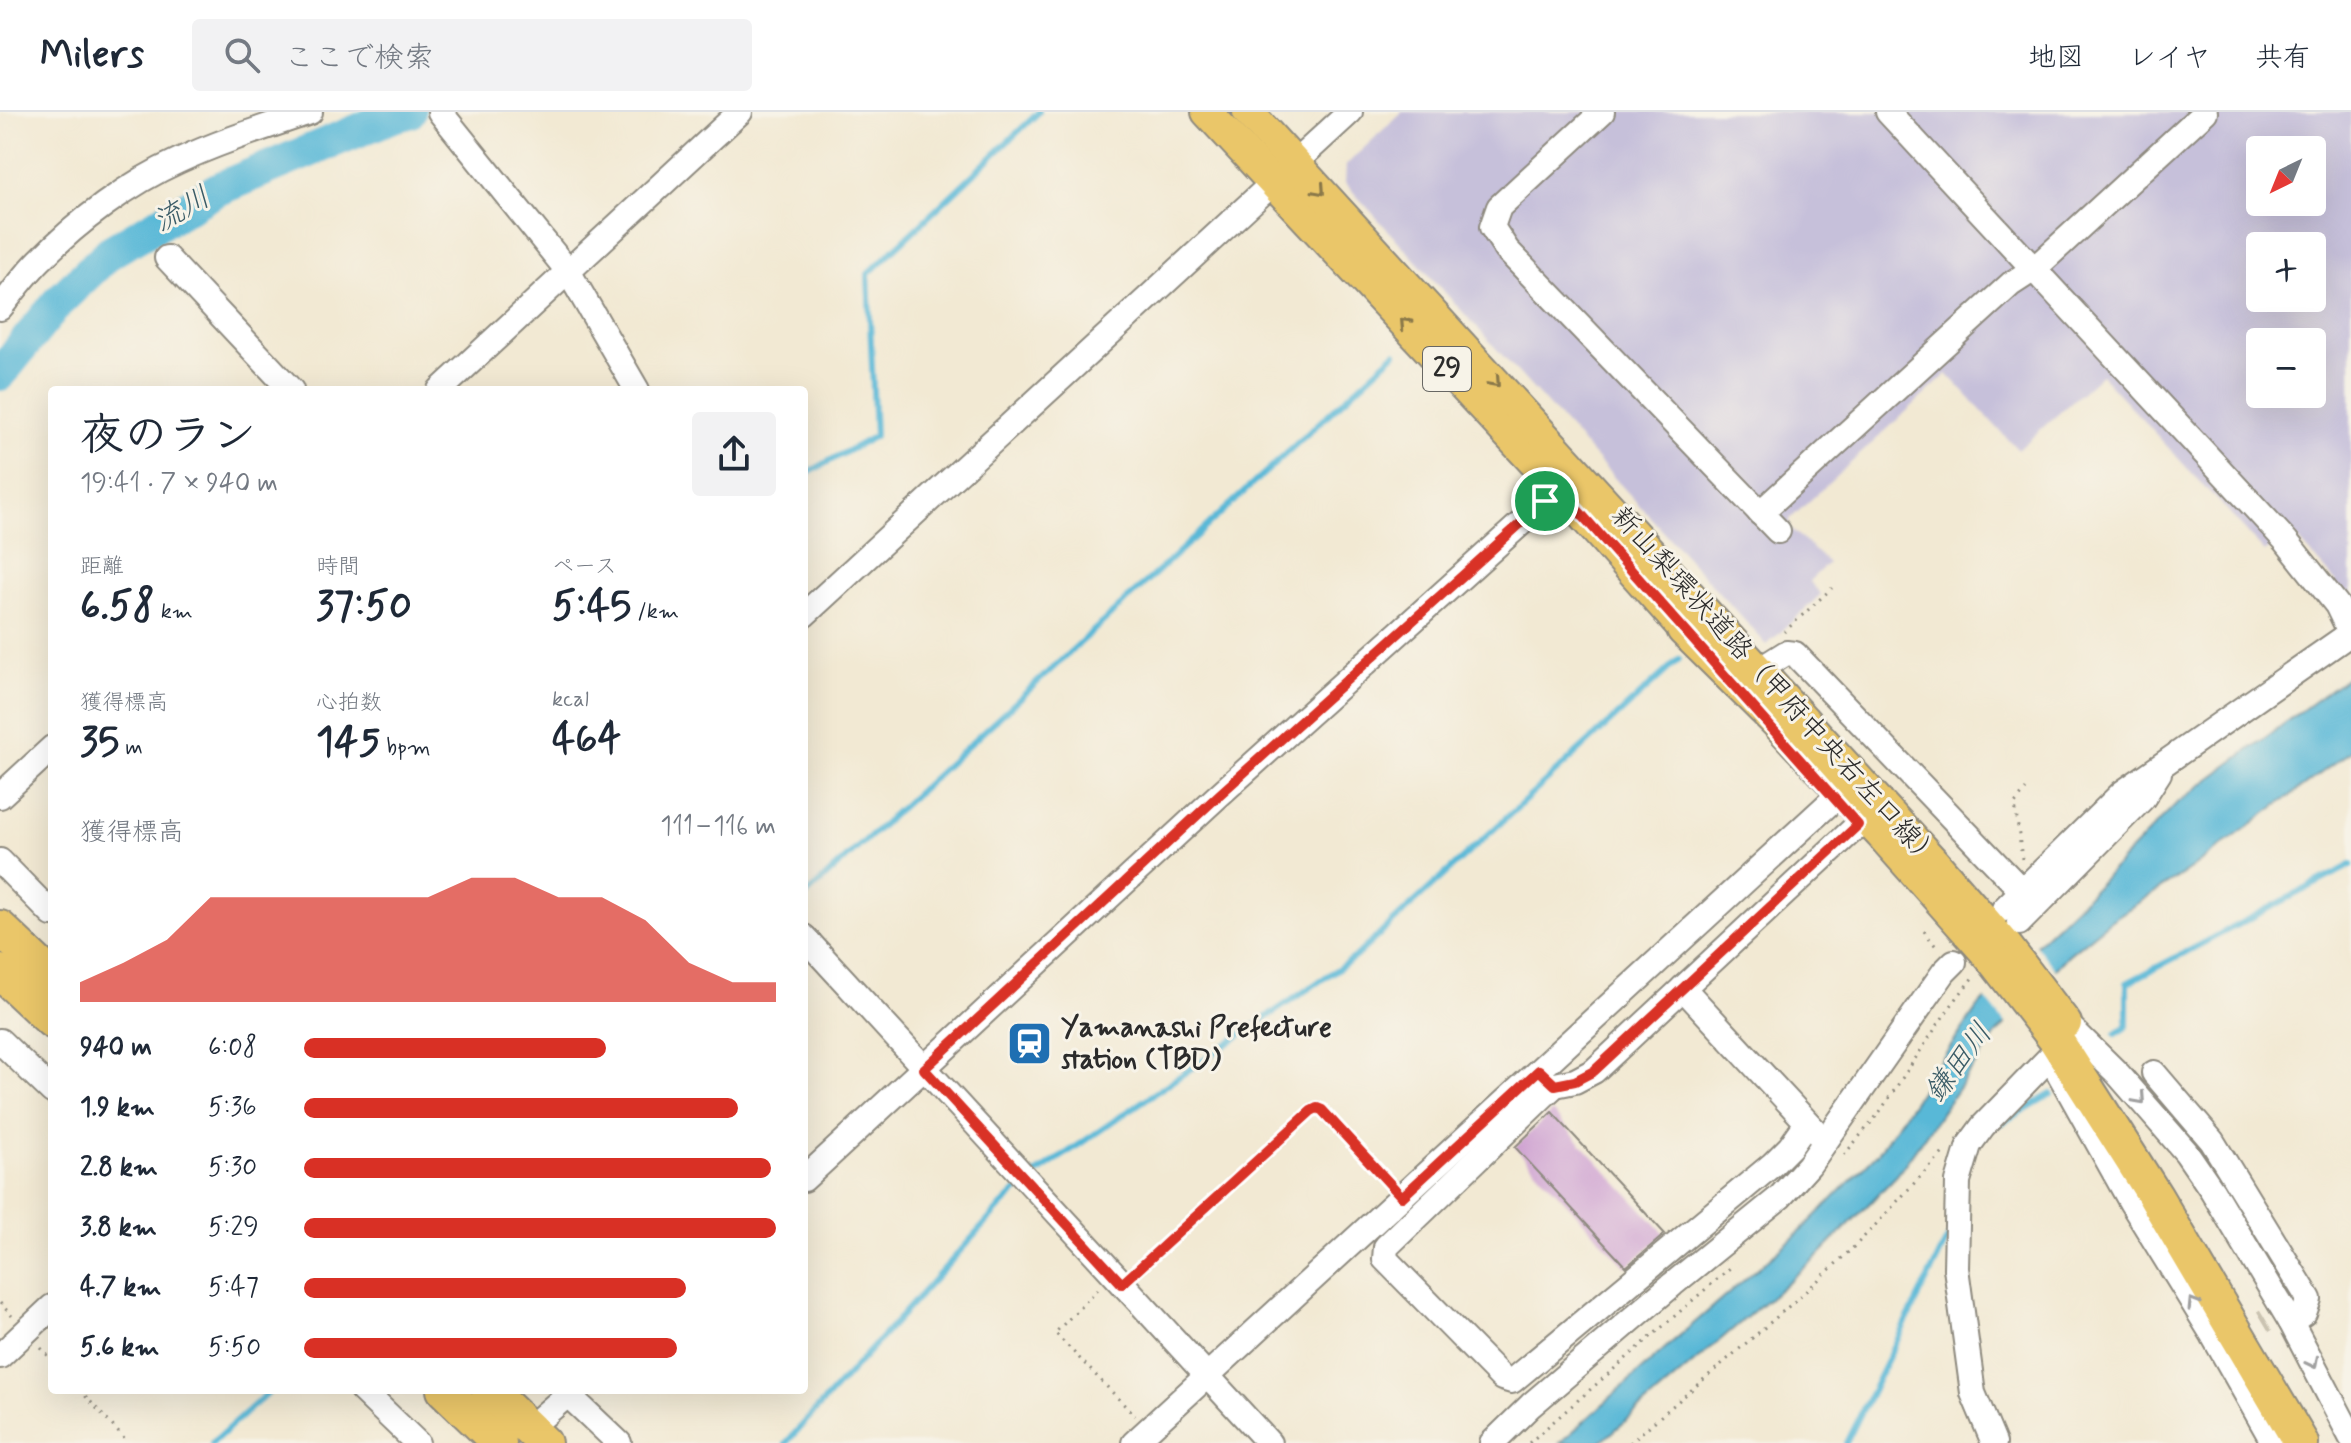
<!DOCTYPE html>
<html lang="ja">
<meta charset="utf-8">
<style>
body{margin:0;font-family:Mynerve,"Klee One",sans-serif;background:#f2f2f3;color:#1f2937;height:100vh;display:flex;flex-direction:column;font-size:30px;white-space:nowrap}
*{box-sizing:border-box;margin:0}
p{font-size:26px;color:#747a83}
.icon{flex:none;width:44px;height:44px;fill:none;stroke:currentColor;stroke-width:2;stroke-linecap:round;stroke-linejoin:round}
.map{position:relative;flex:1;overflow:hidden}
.sheet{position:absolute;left:48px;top:274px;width:760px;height:1008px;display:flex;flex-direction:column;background:#fff;border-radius:8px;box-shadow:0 8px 32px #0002}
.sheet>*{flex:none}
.needle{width:52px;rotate:223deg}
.buttons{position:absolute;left:2246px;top:24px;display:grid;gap:16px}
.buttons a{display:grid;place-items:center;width:80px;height:80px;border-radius:8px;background:#fff;box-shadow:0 8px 32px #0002;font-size:40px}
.pin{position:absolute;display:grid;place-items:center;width:68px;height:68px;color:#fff;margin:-34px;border:4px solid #fff;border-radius:50%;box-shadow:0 2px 8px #0007}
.round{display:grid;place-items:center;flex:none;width:84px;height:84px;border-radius:8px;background:#f2f2f3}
.headline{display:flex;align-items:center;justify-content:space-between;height:136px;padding:0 32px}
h1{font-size:44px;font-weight:700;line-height:60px}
.stats{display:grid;grid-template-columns:repeat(3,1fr);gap:12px;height:136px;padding:8px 32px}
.stats div{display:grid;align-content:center}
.stats b{font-size:40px;font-weight:700}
.stats small{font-size:22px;font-weight:400}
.stats p{font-size:22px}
.chart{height:224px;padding:16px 32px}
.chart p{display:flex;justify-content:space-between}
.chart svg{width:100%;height:144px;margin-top:8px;fill:#d93025;opacity:.7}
ul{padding:0 32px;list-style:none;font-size:26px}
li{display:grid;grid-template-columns:128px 96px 1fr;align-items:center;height:60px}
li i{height:20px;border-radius:10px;background:#d93025}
header{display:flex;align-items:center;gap:48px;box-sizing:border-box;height:112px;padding:0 40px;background:#fff;border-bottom:2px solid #e0e1e3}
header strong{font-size:38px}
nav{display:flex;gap:44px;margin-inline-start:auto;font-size:28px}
.search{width:560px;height:72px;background:#f2f2f3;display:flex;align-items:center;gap:20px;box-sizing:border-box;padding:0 28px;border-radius:8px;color:#747a83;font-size:30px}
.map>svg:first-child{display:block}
.industrial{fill:#c6c0da;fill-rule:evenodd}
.water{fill:#58b8d7;stroke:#427281;stroke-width:2}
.pier{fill:#f2e9d3}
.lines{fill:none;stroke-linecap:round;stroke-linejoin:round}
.stream{stroke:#58b8d7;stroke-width:6}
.river{stroke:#58b8d7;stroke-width:34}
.building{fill:#cfa3d2}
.minor-tunnel{stroke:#cac3b1;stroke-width:24;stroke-dasharray:24 12;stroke-linecap:butt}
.minor-casing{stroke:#8e8a7f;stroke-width:28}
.major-casing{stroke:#8e8a7f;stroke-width:34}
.highway-casing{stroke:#8e8a7f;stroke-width:38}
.path{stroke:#8e8a7f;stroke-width:3;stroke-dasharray:2 6;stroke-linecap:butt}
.minor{stroke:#fff;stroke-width:24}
.major{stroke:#eac669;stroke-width:30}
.highway{stroke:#eac669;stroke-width:34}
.oneway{stroke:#8a784a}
.oneway2{stroke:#a0a0a0}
.route-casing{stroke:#fff;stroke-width:16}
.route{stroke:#d93025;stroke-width:10}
.labels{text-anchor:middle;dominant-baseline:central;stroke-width:6;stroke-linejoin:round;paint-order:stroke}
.shield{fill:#f7f3e8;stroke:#686764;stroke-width:2}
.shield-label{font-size:26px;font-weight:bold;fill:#2b2b2b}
.street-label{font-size:28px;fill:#2b2b2b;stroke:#f7f3e8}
.poi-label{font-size:28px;font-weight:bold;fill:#2b2b2b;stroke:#f7f3e8;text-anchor:start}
.water-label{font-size:30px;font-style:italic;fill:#3b5c67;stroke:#f7f3e8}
</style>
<header>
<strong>Milers</strong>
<div class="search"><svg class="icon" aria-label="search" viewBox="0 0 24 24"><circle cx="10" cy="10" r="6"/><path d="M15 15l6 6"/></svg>ここで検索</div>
<nav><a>地図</a><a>レイヤ</a><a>共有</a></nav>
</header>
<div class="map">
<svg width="2351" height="1331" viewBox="0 0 2351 1331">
<rect width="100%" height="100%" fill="#f7f3e8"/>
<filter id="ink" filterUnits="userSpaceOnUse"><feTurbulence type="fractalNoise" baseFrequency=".0125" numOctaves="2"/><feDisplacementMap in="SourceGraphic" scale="16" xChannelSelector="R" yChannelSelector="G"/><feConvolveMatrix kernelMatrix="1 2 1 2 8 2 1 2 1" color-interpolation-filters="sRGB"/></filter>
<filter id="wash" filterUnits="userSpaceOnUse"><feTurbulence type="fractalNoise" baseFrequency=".006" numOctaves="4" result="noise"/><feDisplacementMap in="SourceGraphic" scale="32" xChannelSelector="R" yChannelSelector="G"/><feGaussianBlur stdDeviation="1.8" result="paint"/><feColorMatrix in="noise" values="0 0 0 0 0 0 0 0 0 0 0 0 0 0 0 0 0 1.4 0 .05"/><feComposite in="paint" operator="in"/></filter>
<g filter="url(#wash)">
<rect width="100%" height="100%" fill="#f2e9d3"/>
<path class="industrial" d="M1402,0H2351V497L2331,474L2336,470L2289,417L2265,440L2101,263L2018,338L1947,262L1790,407V416L1828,451L1809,469L1821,482L1767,533L1345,71L1346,53ZM2260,38H2312V90H2260ZM2260,134H2312V186H2260ZM2260,230H2312V282H2260Z"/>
<path class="water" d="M2351,562V639L2189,758L2110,809L2068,843L1996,923L1897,1063L1818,1144L1600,1331H1560L1670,1232L1800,1120L1877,1042L1978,895L2039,830L2084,787L2176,692Z"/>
<path class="pier" d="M2033,830L2058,861L2008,915L1983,884Z"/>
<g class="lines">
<g class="stream">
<path d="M804,363L875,324L868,162L1039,0"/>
<path d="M804,785L1395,241"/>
<path d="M2116,922L2127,914V871L2351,753"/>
<path d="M2000,1012L2051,982"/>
<path d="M1033,1064L1355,845L1679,547"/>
<path d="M212,1331L271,1278"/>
<path d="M786,1331L1001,1094L1021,1075"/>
<path d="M1846,1331L1948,1126"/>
</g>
<path class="river" d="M0,262L58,190L110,140L218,77L393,4L409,0"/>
</g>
<g id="blocks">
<path class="building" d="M1552,1000L1665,1122L1626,1155L1515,1035Z"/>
</g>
</g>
<g filter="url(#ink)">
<use href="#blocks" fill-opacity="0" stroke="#8e8a7f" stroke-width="2"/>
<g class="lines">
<path class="minor-tunnel" d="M2232,1228L2266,1208"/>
<defs>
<g id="minor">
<path d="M440,0L568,159L637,278"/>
<path d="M1602,0L1499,95L1492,115L1507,138L1778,419"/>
<path d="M1888,0L2286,429L2337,493L2351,522"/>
<path d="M167,146L291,278"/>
<path d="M0,196C13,180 25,163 39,149C77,110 129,71 178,49C221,29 266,15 310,0"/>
<path d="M440,278L740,0"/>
<path d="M1760,401L2011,172L2034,157L2205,0"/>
<path d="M804,503L1350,0"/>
<path d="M1759,558L1786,541L1795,542L2022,779"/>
<path d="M0,684L52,636"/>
<path d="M0,749L52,802"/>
<path d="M2004,797L2122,681L2351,521"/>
<path d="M2019,811L2143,686L2159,661"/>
<path d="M804,825L1269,1331"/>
<path d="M1683,876L1817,1021"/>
<path d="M2066,911L2118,962L2186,1040L2212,1078L2291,1210L2351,1325"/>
<path d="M0,929L52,979"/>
<path d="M2154,961L2212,1029L2309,1187L2304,1201L2291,1210"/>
<path d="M1807,1011L1790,1035L1773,1052L1512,1269L1502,1266L1385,1147L1386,1135L1545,982L1555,973L1575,969L1594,959L1858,713"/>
<path d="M804,1067L1219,683L1559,377"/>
<path d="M0,1244L52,1195"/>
<path d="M362,1278L417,1331"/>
<path d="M563,1278L619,1331"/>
<path d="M542,1305L573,1278"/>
<path d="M1134,1331L1835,686"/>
<path d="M1492,1331L1531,1293L1673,1172L1780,1085L1809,1053L1944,860L1954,850"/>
<path d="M1994,1331L1973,1281L1956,1156L1958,1070L1969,1033L1983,1014L2050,945L2131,1090L2213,1223L2274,1331"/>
</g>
<g id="major">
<path d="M1207,0L1559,377L1698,533"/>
<path d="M1248,0L1934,750L2007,834L2066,911"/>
</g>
<g id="highway">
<path d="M1684,517L1778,610L1882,721L1992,845L2054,925L2155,1084L2301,1331"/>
<path d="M0,816L52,865"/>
<path d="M0,860L52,909"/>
<path d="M444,1278L499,1331"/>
<path d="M489,1278L544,1331"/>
</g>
</defs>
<use href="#minor" class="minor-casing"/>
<use href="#major" class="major-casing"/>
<use href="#highway" class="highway-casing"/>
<g class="path">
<path d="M1784,520L1832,476"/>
<path d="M2022,747L2015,692L2026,678"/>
<path d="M1924,819L1938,837"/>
<path d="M1844,1043L1879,1001L1947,899L1973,865"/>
<path d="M1137,1159L1311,999L1317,996L1322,998L1387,1069"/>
<path d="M1098,1177L1055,1221L1135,1304"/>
<path d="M0,1191L12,1204"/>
<path d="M41,1236L52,1248"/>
<path d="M80,1278L128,1331"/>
<path d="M1529,1331L1731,1155"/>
<path d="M1630,1331C1700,1269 1774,1210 1842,1146C1878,1113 1909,1075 1944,1040"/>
</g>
<use href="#minor" class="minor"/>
<use href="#major" class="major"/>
<use href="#highway" class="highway"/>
</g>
<defs><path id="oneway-chevron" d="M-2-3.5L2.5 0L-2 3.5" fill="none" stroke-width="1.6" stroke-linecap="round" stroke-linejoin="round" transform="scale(2)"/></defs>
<g class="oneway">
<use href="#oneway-chevron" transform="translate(1320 78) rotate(48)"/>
<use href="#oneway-chevron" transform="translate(1405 211) rotate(-133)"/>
<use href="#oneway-chevron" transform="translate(1495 270) rotate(48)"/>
</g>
<g class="oneway2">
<use href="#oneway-chevron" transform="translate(2140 987) rotate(48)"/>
<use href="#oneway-chevron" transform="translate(2193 1191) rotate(-122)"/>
<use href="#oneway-chevron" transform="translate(2313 1251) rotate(63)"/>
</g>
</g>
<g class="lines" filter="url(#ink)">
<defs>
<path id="route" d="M1559,377L1858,713L1594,959L1575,969L1555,973L1539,958L1402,1085L1322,998L1317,996L1311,999L1122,1172L924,957L1219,683Z"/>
</defs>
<use href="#route" class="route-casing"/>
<use href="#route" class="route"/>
</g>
<defs>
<symbol id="station-square" viewBox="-11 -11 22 22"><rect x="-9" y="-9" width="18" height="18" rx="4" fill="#1f6fb2" stroke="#f7f3e8"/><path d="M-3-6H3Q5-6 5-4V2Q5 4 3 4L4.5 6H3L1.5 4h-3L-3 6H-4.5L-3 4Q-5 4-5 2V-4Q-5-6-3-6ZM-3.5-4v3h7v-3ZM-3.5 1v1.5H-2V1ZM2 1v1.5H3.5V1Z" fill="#fff"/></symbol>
</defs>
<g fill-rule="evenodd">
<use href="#station-square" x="1004" y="906" width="51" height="51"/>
</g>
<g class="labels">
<rect class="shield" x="1423" y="235" width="48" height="44" rx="6"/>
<g class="shield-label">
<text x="1447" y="257">29</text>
</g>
<g class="street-label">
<text transform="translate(1775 576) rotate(48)">新山梨環状道路（甲府中央右左口線）</text>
</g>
<g class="poi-label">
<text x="1061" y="916">Yamanashi Prefecture<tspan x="1061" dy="32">station (TBD)</tspan></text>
</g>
<g class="water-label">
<text transform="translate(182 98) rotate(-30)">流川</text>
<text transform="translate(1959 951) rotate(-53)">鎌田川</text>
</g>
</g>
</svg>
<div class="buttons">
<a><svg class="needle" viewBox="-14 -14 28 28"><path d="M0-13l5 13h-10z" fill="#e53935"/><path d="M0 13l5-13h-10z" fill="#747a83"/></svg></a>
<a>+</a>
<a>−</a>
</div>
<div class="pin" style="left:1545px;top:389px;background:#1e9e55"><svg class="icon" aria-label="arrive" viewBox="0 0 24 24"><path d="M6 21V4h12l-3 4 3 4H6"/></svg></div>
<section class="sheet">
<div class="headline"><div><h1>夜のラン</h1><p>19:41 · 7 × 940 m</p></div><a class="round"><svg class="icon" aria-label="share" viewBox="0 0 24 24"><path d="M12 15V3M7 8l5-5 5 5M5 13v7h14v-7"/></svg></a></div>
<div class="stats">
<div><p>距離</p><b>6.58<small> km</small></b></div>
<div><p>時間</p><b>37:50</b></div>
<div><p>ペース</p><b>5:45<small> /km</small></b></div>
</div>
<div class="stats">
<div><p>獲得標高</p><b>35<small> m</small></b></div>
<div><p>心拍数</p><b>145<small> bpm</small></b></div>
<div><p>kcal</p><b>464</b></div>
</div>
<div class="chart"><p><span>獲得標高</span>111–116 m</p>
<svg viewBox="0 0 160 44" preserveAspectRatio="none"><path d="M0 44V38L10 32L20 25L30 12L40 12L50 12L60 12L70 12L80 12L90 6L100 6L110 12L120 12L130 19L140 32L150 38L160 38V44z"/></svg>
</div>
<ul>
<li><b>940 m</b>6:08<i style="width:64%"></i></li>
<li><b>1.9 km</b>5:36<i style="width:92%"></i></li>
<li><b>2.8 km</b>5:30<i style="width:99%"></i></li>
<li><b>3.8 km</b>5:29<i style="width:100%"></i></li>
<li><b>4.7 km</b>5:47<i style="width:81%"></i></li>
<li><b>5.6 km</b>5:50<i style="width:79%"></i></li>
</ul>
</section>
</div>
